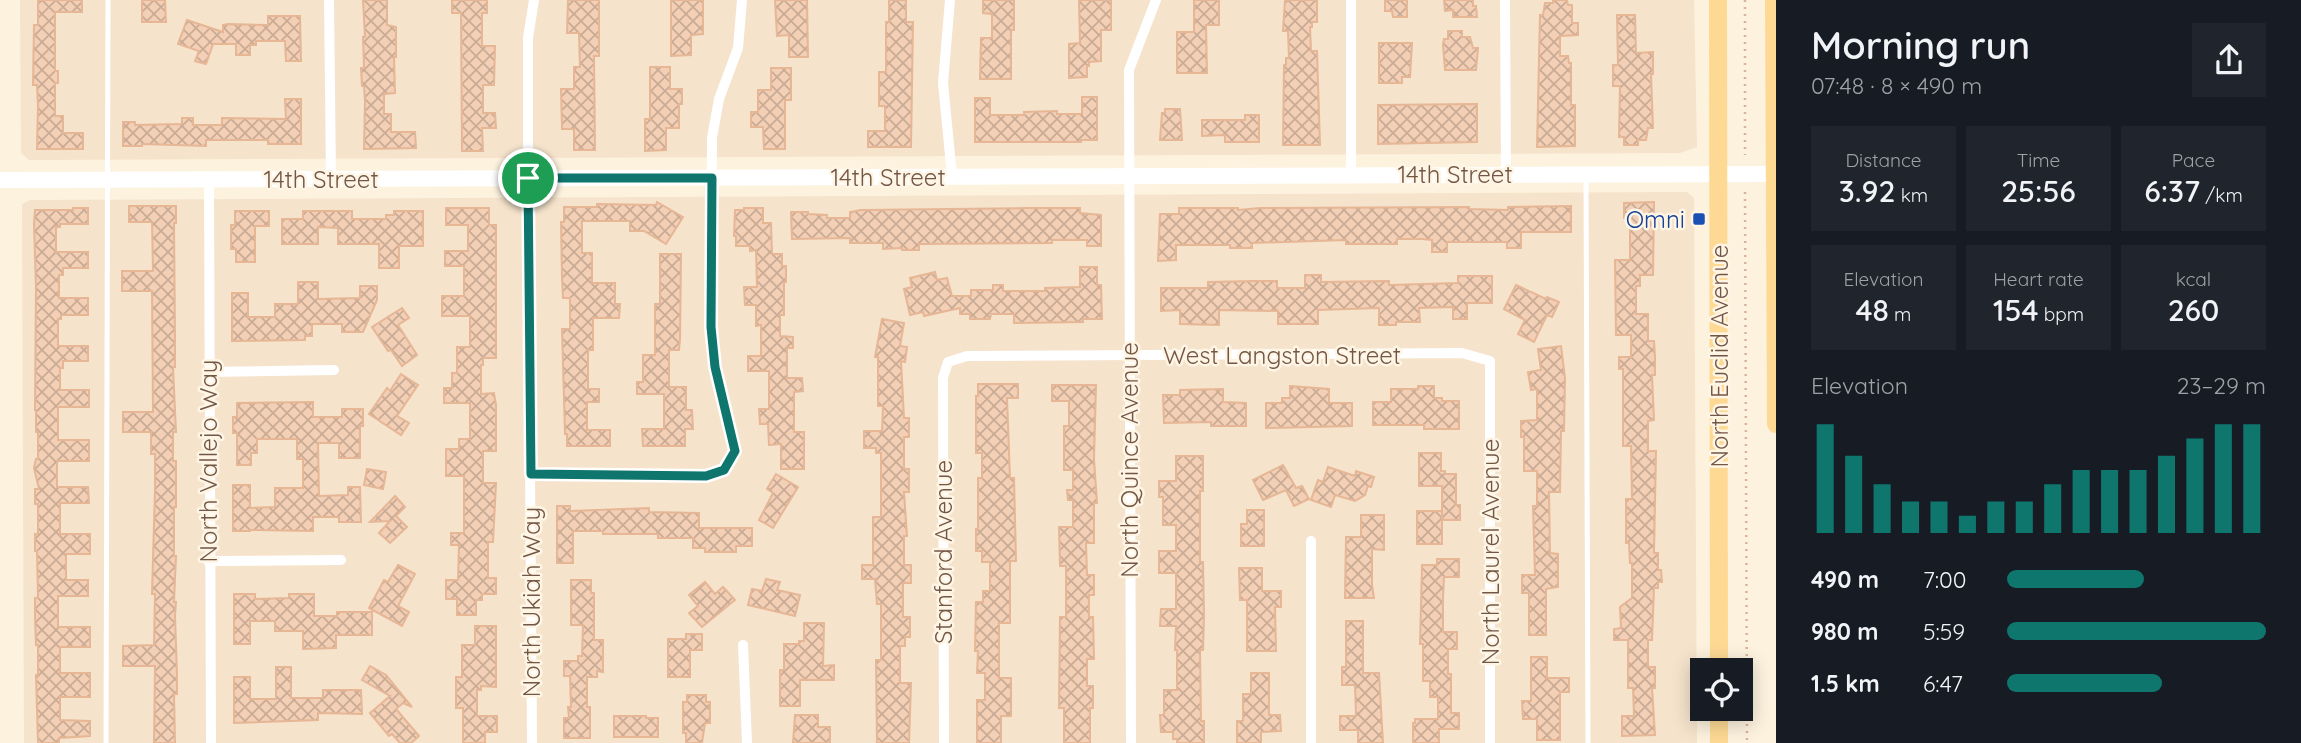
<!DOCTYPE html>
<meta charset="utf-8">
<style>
body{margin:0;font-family:Quicksand,sans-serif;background:#20242c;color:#f1f3f6;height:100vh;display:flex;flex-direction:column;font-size:26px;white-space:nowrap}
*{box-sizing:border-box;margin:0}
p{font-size:23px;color:#9ea1a6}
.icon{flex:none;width:38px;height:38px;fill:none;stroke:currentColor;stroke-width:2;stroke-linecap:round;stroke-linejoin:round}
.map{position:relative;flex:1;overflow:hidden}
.panel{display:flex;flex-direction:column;background:#171b24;width:525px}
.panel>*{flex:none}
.controls{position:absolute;left:1690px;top:658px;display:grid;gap:14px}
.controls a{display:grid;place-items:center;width:63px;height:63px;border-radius:0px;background:#171b24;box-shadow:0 4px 18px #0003;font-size:35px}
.pin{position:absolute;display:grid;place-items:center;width:60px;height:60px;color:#fff;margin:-30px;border:4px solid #fff;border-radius:50%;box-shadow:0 2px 7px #0007}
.round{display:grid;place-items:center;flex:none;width:74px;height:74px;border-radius:0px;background:#20242c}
.overview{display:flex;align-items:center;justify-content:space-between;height:119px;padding:0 35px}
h1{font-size:38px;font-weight:600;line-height:52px}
.figures{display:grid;grid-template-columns:repeat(3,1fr);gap:10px;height:119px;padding:7px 35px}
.figures div{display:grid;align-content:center;border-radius:0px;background:#20242c;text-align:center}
.figures b{font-size:30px;font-weight:600}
.figures small{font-size:19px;font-weight:400}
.figures p{font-size:19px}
.chart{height:196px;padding:14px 35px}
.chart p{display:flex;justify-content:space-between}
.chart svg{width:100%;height:126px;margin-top:7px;stroke:#0f766e;stroke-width:6}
ul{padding:0 35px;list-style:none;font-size:23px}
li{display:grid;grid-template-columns:112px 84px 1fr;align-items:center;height:52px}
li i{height:18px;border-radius:9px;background:#0f766e}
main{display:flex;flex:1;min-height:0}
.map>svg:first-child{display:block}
.residential{fill:#f5e3cc}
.building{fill:url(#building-cross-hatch);stroke:#e6b695;stroke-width:2}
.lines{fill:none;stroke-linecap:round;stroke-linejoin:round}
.path{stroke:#d7b399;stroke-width:2.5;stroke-dasharray:2 5;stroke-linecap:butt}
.lane{stroke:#fff;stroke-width:5}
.street{stroke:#fff;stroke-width:10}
.secondary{stroke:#fff;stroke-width:16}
.primary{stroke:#fed994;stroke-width:18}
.route-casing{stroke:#fff;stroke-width:14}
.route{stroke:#0f766e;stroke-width:9}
.transit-dot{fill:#1a4fb4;stroke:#fff5e5;stroke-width:2.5}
.labels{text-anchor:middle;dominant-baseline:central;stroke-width:5;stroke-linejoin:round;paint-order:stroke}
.street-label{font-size:24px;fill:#735746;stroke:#fff5e5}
.transit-label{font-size:24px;fill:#164399;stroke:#fff5e5;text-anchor:end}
</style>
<main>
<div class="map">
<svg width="1776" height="743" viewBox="0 0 1776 743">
<defs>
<pattern id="building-cross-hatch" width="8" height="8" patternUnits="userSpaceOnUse" patternTransform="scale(1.75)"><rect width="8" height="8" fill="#f3cfb5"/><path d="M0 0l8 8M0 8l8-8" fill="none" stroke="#c9ab95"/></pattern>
</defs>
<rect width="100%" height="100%" fill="#fdf2de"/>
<g class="residential">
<path d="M20,0H1694L1697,147L1680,153L29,160L21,153Z"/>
<path d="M1687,192L1694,198L1697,743H24L22,204L30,200Z"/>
</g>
<g class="building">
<path d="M38,0H82V12H55V71H58V83H55V116H63V133H83V149H37L38,105L37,85H33L34,25H38Z"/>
<path d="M142,0H165L166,22H142Z"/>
<path d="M363,0H387V25L396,27V57H394L395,93L384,94V114H391V132H415L416,148L364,149L365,101L364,86H362L361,68H364L363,37H365Z"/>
<path d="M452,0H487V13H482V46H495L494,85H483V113H495L496,128H482L483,151H462L461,13H452Z"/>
<path d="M568,0H599V56H594L595,150H574V129H562L561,89H574V67H580L579,33H567Z"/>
<path d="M671,0H703V34L691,35V55L671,56Z"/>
<path d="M775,0H807L808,57H789V35L777,36Z"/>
<path d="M889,0H906V22H913L911,147H868V131H885V106H879V72H886V22H889Z"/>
<path d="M983,0H1014V30H1011V79H980L981,38H992V14L983,13Z"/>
<path d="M1079,0H1111V30H1101V61L1089,62V66H1087V77L1069,78V44L1080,43Z"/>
<path d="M1194,0H1219V25H1206L1207,73H1177V32H1194Z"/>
<path d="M1285,0H1317V22H1312V27H1310L1311,51H1317L1320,145H1283L1284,65H1286V58H1289L1288,31H1283Z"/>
<path d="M1385,0H1407V17H1393L1392,11H1385Z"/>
<path d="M1444,0H1473V6H1476L1477,17H1453V10L1445,11Z"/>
<path d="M1553,0H1567L1568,5H1572V23H1578V35L1560,36V56H1568L1569,63H1571V105H1575V146L1537,147L1540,15H1543L1545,3H1553Z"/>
<path d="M1617,15H1635L1636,53L1653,52V74H1651L1653,128H1648L1646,140H1638V145H1624V137H1619L1620,86H1613V65H1618Z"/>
<path d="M268,16H300L301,61H286L285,41H256V45H250V55H236V44H213L206,64L195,61L199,51L178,44L187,20L223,32V25L228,24L268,25Z"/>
<path d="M1448,31H1462V37H1470L1473,48H1478L1476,70H1445L1443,45L1444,39H1448Z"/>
<path d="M1379,43H1412L1410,77H1402V83H1379Z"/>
<path d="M650,67H670V89H682V104H679V128H666V150L645,151V119H650Z"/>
<path d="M771,68H791V100H785V149H764L763,127H751V112H758V90H771Z"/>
<path d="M1082,97H1097V140H1081V142H975V98H990V115H1024V112L1057,111V114H1082Z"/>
<path d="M285,99H301V144H268V140H206V146L142,144V146H123V122H135V125L182,124V118H193V125H222V118L286,119Z"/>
<path d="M1477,104V142L1378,144V105Z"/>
<path d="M1165,109H1180L1182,140H1160L1162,113H1165Z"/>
<path d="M1245,115H1259V142H1225V135L1202,136V120H1245Z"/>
<path d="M657,202L683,217L666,244L644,231H630V221H582V253H592V283H615V304H620L619,318H593V350H588V389H599V402H587V430H610V446H567V434H565L562,329H570V298H563L562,278L561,222H564V207H597V204L656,205Z"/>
<path d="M1654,202L1653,275H1640V286H1636V314H1648V341H1654L1655,357V375H1652L1654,420L1648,421V451H1656L1654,553H1658V570H1661L1662,582H1658V588H1654L1652,640H1648V667H1655V688H1652L1655,735L1622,736V716H1634L1633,688H1628V640H1614V629L1621,628L1620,607L1632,598V563H1630L1629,543H1626V499H1632L1631,446H1623V369H1619V357H1631V335H1616L1615,260H1630V218H1624V203Z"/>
<path d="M129,206H176V223H174L175,338V367H173L176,432H173V461H176V507H174V556H176L174,602H176L175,616L177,675V694H174L175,743H154L155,666H123V646L154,645L155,594H152L155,489V454H151V432H123V412H153L152,291H122V271H153L152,222H129Z"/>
<path d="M1571,206V232H1521V248H1507V242H1447V252H1432V240L1422,239H1397V244H1346V240L1252,243V248H1230V245H1176V260L1158,261L1160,214H1179V208H1238V210L1260,208L1469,207V209L1508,210V207Z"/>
<path d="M73,208H88V224H60V227H56V252H88V268H63V275H59V298H88V315H61V319H58V346H88V361H63V368H60V390H89V407H58V440H89V461H57V487H88L89,503H60V534H90V554H66V580H88V596H58V627H90V647H60V673H90V697H60V720L90,721V736L59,738V743H38L36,675H38V645H36L35,617V598H38L37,551H35V534H38V504H35V489H39L34,468L36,459H38V432H36V410H35L36,288L34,224L35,210H73Z"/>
<path d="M446,208H489V225H496V358H483V365H481V394L494,393L496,405V451H483V483H496L493,542H488V578H496V594H482V600H476V615H457V599H446V580H458L459,545H451V533H464V476H446V449H459V439H470V403H444V388H452V373H457V347H470V316H442V296H464V266H445V251H468V225H446Z"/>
<path d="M744,208H763V223H771L772,254H782V266H786V282H784V315H780V336L793,337V348H787V378H802L803,391L794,392V432H804V469H781V444L769,445L768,424H760L759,409H769V371H748V356H761V325L756,326V305H745L744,287H757L756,250L750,251V246H736V236H734L735,210H744Z"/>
<path d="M1029,208H1080V213L1101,215V246H1087V240H1052V243L919,244V250H902V248L883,249V243H850V238L792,239L791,212H808V214L827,215V218H850V212L861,210Z"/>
<path d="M235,211H269V226H255V262H236V249H231V225H235Z"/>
<path d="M303,211H352V219H386V215H394V211H423V246H399V268H379V244H338V228L318,227V244H282V219H303Z"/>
<path d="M660,254H681L680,339L679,350H669V387H686V410H692L693,429H685V446H643L642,429H664V394H637V382H643V355H655V304H660Z"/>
<path d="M1080,267H1097V285H1101L1102,319H1083V322L1014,323V314H991L990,319H970V314H960V308L924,316L923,312L910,315L904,289L912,287L910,278L935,272L937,280L947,278L952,296H971V290H993V285H1003V291H1045V288L1080,287Z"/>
<path d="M1305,275H1321V282L1389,281V285L1458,283V276H1492V303H1467V319H1453V307L1419,308L1420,322H1396V325H1379V308L1318,310V324H1278V311L1219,310V325L1180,324V310L1161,311V288H1208V282L1256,281H1277V288H1305Z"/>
<path d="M298,282H318V299L360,298V286H377V300L363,332H342V324H312V336H305V340L232,341V293H248V317H275V304H298Z"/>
<path d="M1516,285L1546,299L1547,297L1559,302L1552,317L1547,315L1534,342L1518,334L1525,320L1504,309Z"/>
<path d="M402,308L409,318L398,325L417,355L402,366L391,350L388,351L372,327Z"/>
<path d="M882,319L904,323L900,346L907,347L905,362L901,361L904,418H909V437H904V469H909V492H904L907,536H904V565H911V583H903V617H910V637H905V646H900V683H911L909,743H877L876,660H881V604H877L875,579H862V565H873V517H881V453H876V448H864V431H882L883,406H878V357H875Z"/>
<path d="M1561,346L1565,378L1564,431H1561L1560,492H1549L1550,553L1558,554V587L1546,589V635H1529V593H1522V575H1535L1533,506H1537V471H1524V437H1521V421L1537,420V389L1531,390L1528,372L1541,370L1538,349Z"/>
<path d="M401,374L418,385L397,416L409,423L401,435L369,414L387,388L390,391Z"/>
<path d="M978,384H1018V398H1007L1010,478H1014L1016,561H1010V623H999V678H1011V716H1001V743H977V700H985V673H977L978,651H975L976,602H983V591H990V562H982V551H976V529H978V478H982V453H976V396H978Z"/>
<path d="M1052,385H1096L1094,459L1097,503H1094V543H1086L1087,575H1094V595H1089V617H1093L1094,659H1087V686H1093V708H1090V743H1064V708H1059L1060,617H1066V566H1060L1059,527H1073V500H1068L1067,490H1073V470H1064V426H1069V401H1052Z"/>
<path d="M1290,386L1329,389V403H1352V426L1266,428V403H1282V398H1290Z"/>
<path d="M1418,386H1434V398H1442V401H1459V429H1424V425H1373V402H1391V389H1418Z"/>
<path d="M1223,389V402L1246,403V426H1211V422L1164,423L1163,395H1180V390Z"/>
<path d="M313,402V417H342V409H363V426H360V458H339V443H318L319,496L348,495V487H360L361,522H339V517H313V531L250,530V531H233V485H250V508L275,507V488H303V459H297V439H257V453H251V465H237V433H233V417H237V403Z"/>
<path d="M1419,453H1441V471H1445V474H1456V505H1460V520H1442V486H1419Z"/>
<path d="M1176,456H1203V491H1200V562H1203L1204,615L1203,650H1200L1201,721H1204V743H1177V739H1173V732H1161L1160,715H1164V690H1177V650H1175L1176,626H1160L1161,609H1176V573H1159V551H1176V525H1163V497H1159V481H1176Z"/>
<path d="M1283,465L1296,488L1302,486L1309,499L1294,506L1286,490L1263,500L1253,480Z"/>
<path d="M1328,467L1355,476L1356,471L1374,477L1371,487L1368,486L1365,495L1355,501L1335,495L1331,507L1311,500L1318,480L1323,482Z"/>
<path d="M367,469L386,472L383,489L364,485Z"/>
<path d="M776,474L798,487L773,528L759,520L773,493L767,489Z"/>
<path d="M395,496L405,507L396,516L407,527L390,543L379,533L390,521L370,522Z"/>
<path d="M557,506H570V511L649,508V512L699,513V528H752V546H736V552H705V548H693V538H658V534H603V531H573V563H557Z"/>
<path d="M1247,510H1264V546H1241V524H1247Z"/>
<rect x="1417" y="511" width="25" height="33"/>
<path d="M1361,515H1384V550L1372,549V585L1374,598H1345L1346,537H1361Z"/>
<path d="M1437,559H1459V577H1444L1443,598V632H1457V649H1448V674H1451V713H1459V729H1439V743H1413V723H1415V719H1438V697H1430V681H1423V644H1420L1422,565H1437Z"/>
<path d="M398,565L415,574L398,606L409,612L402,626L369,608L384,580L388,582Z"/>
<path d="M1239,568H1262V591H1281V607H1275L1276,651H1247V600H1240Z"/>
<path d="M766,579L780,582L777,590L800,595L795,616L748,605L752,589L762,591Z"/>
<path d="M571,580H591V593H594V640H603V672L597,671V677H587V707H590V738H564V718H569L568,707H571L570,676H564V661H578V656H582L583,625H571Z"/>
<path d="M705,582L715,594L723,587L735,600L702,627L689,613L698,606L689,595Z"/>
<path d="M234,594H255V599L289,598V594H314V616H337V612H372V635H336V648L303,649V631H275V621H250V644H234Z"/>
<path d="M1346,621H1363V673H1379L1383,743H1358V730H1340V716H1356L1355,685H1342V667H1346Z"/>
<path d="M804,623H824L823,666L834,665V680H800V706H780V670H784V644H799V641H804Z"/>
<path d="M475,626H496V687L481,686V690H477V716H497V732H485V743H463V708H456V677H462V645H475Z"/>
<path d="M686,634H702V650H690V677H668V639H686Z"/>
<path d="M1531,657H1547V678H1569V692H1560V740H1537V719H1523L1522,701H1531Z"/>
<path d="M370,666L386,675L412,707L403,703L396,709L419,736L411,743H400L392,734L389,736L370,713L390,696L362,680Z"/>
<path d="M276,667H291V698H323V690H361L362,714L318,713V720L234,723V677H250V699H276Z"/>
<path d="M1251,673H1269V715H1280L1281,731L1261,732V743H1237V721H1243V694H1251Z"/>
<path d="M687,695H706V702H710V723H705L702,743H686V733H683V702H687Z"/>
<path d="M795,715H818V727H830V743H793Z"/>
<path d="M614,716H646V718H658V737H614Z"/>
</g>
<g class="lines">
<g class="path">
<path d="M1745,0V155"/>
<path d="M1745,192L1747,743"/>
</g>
<g class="lane">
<path d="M1586,176L1588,743"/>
<path d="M106,743L108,0"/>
</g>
<g class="street">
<path d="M329,0L331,179"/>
<path d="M950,0L943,83L952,176"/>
<path d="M1351,0V175"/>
<path d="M1505,0L1506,174"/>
<path d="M209,179L211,743"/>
<path d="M208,372L334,370"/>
<path d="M531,474L707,476L724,470L735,451L715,367L711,327L712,138L719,99L738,48L742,0"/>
<path d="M1311,541V743"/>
<path d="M208,561L341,560"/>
<path d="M743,645L747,743"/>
<path d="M532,743L528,178V38L534,0"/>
<path d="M944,743L943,378L948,362L967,356L1462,353L1490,361V743"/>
<path d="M1131,743L1129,70L1156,0"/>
</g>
<path class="secondary" d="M0,180L1776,174"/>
<g class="primary">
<path d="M1718,0L1719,670"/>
<path d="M1774,0L1776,424"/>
<path d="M1719,743V709"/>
</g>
</g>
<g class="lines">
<defs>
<path id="route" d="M528,178H712L711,327L715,367L735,451L724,470L706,476L531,474Z"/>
</defs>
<use href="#route" class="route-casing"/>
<use href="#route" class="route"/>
</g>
<rect class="transit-dot" x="1692" y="212" width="14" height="14" rx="3.5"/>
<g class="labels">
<g class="street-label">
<text x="1455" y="174">14th Street</text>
<text x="888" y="177">14th Street</text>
<text x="321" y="179">14th Street</text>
<text x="1282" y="355">West Langston Street</text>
<text transform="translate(1719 356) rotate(-90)">North Euclid Avenue</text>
<text transform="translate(1129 460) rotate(-90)">North Quince Avenue</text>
<text transform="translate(208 461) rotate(-90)">North Vallejo Way</text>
<text transform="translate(943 552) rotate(-90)">Stanford Avenue</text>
<text transform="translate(1490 552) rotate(-90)">North Laurel Avenue</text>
<text transform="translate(531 602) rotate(-90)">North Ukiah Way</text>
</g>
<g class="transit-label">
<text x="1685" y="219">Omni</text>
</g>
</g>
</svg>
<div class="controls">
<a><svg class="icon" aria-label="locate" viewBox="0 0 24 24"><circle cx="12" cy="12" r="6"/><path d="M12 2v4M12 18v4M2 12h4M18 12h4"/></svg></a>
</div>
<div class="pin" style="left:528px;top:178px;background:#1e9e55"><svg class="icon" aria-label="arrive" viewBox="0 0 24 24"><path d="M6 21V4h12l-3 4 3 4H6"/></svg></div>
</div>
<section class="panel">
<div class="overview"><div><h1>Morning run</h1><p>07:48 · 8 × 490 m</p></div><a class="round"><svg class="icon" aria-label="share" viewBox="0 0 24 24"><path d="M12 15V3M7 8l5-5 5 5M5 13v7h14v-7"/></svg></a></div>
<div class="figures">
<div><p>Distance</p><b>3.92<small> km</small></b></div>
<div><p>Time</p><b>25:56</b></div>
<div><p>Pace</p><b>6:37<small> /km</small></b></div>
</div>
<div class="figures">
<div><p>Elevation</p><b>48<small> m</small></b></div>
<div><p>Heart rate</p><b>154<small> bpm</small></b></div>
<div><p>kcal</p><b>260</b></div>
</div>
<div class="chart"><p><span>Elevation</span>23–29 m</p>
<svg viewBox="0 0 160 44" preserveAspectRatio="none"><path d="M5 44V6M15 44V17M25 44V27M35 44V33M45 44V33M55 44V38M65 44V33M75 44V33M85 44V27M95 44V22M105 44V22M115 44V22M125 44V17M135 44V11M145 44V6M155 44V6"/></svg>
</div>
<ul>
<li><b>490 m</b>7:00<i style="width:53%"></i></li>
<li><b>980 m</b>5:59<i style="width:100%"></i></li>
<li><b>1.5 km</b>6:47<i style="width:60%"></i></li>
</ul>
</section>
</main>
